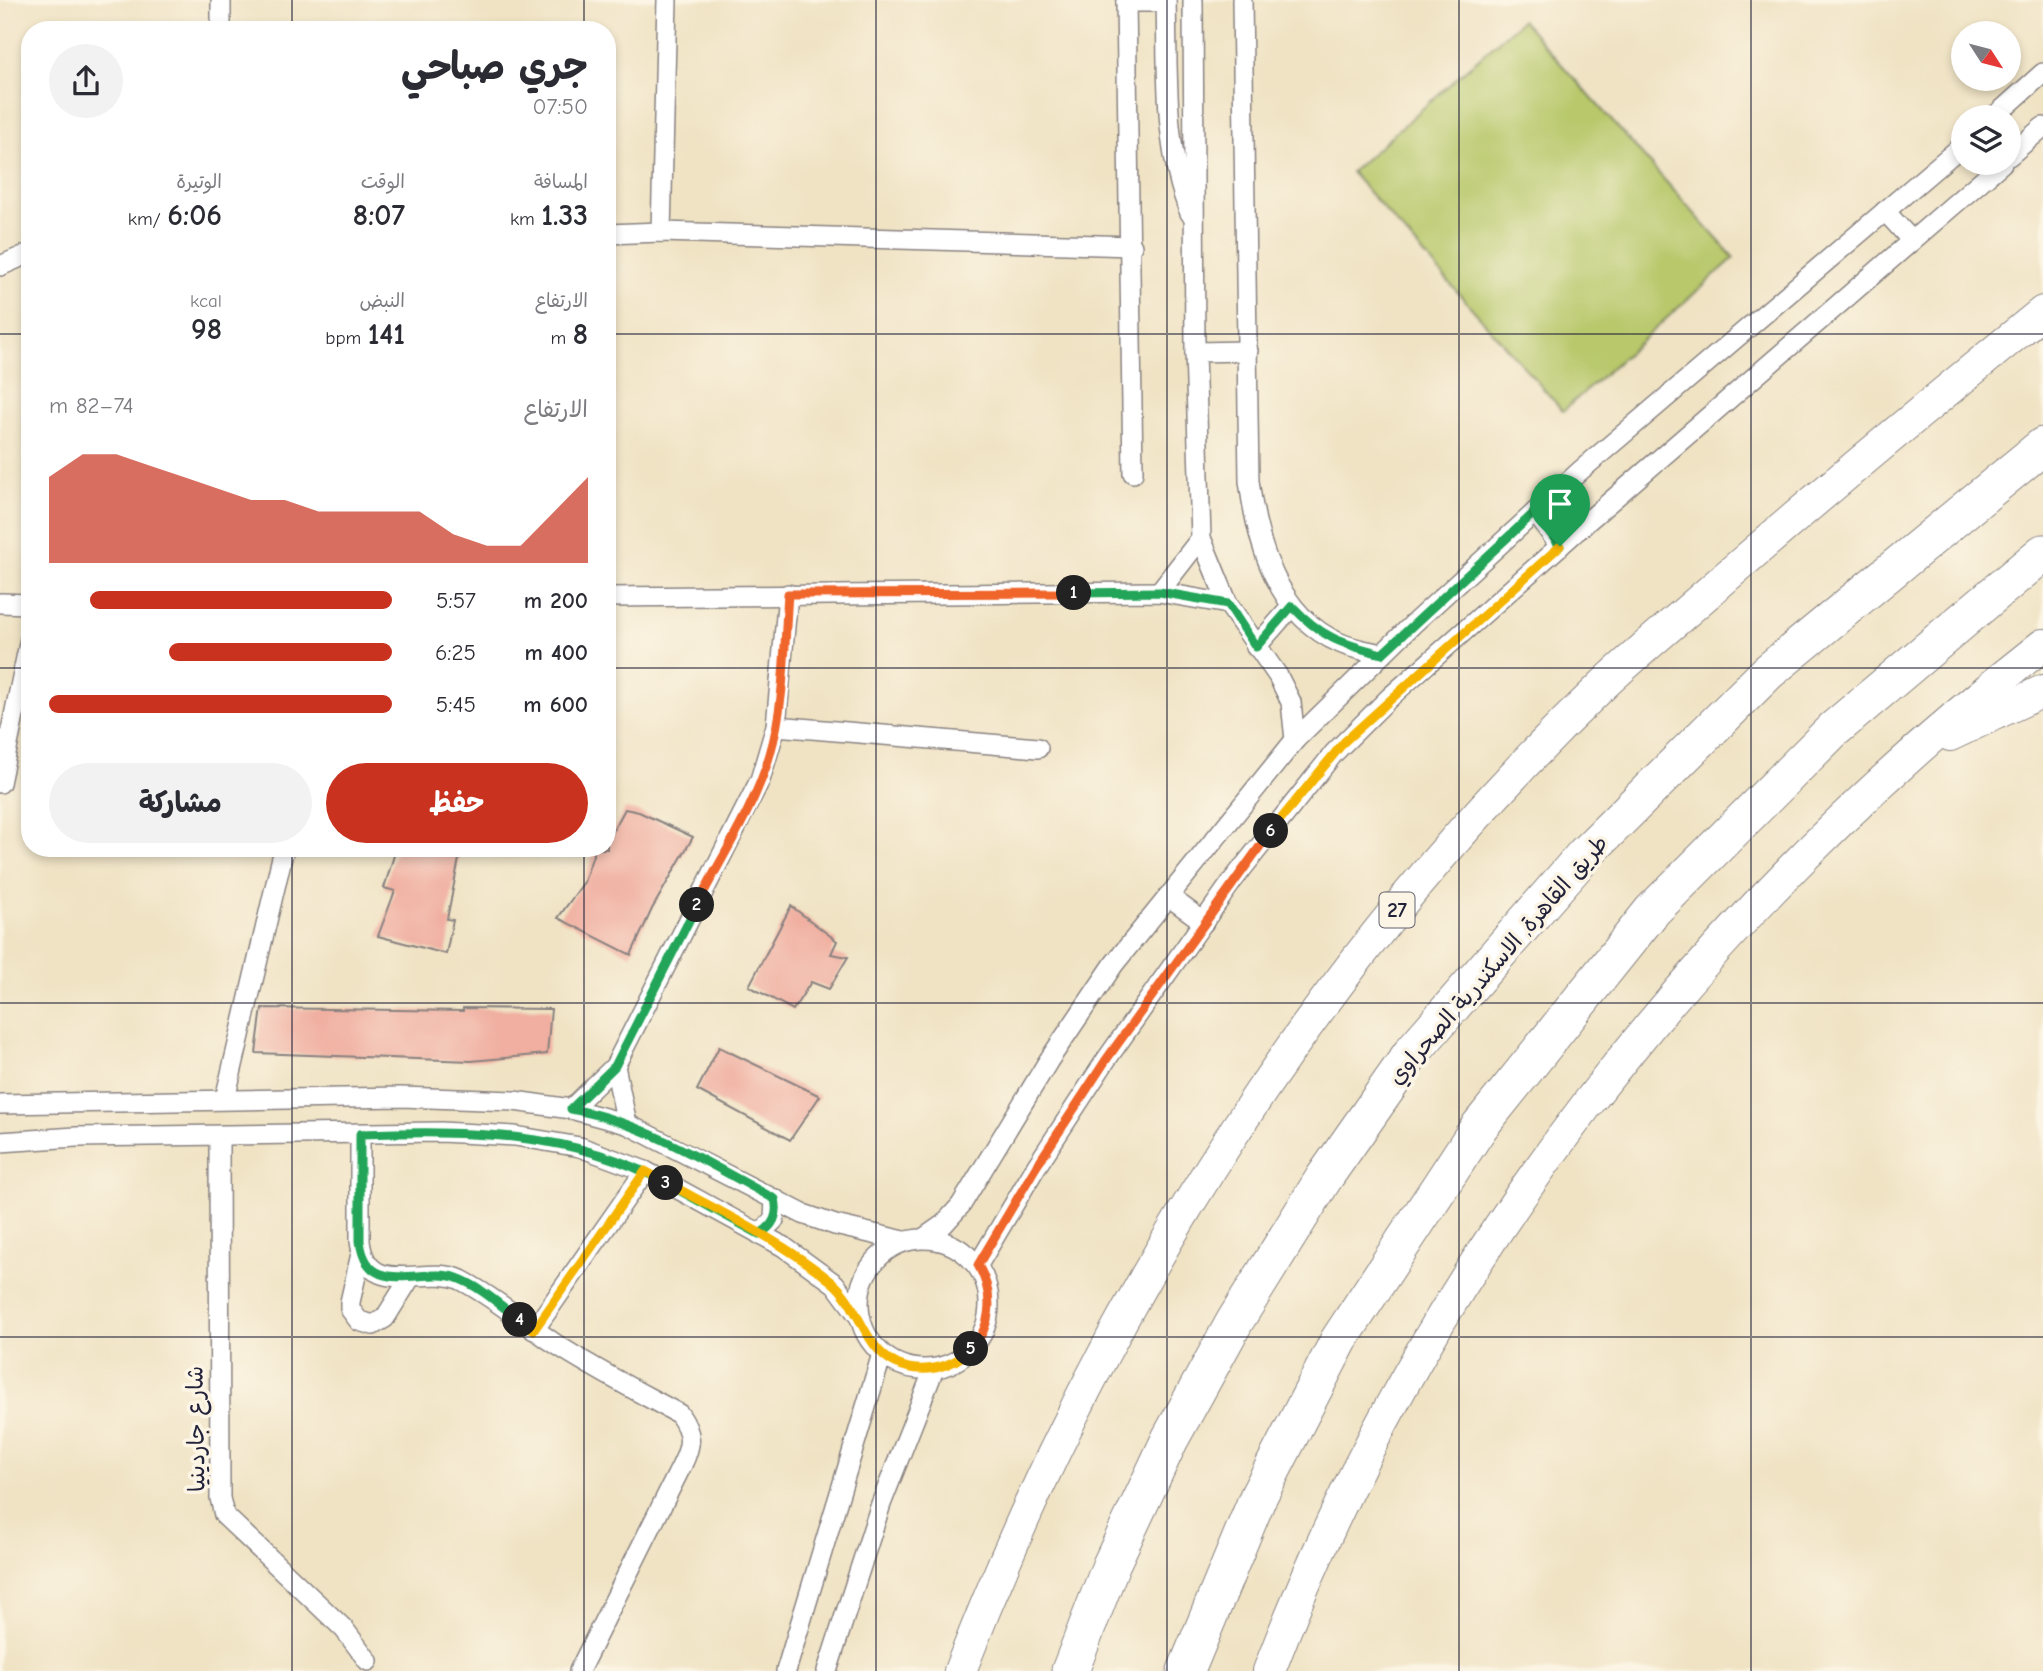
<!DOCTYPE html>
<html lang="ar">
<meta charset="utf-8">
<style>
body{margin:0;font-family:"Comic Neue","Playpen Sans Arabic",sans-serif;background:#f2f2f3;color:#2b2b33;direction:rtl;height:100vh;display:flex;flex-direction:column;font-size:26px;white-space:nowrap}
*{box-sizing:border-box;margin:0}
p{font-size:23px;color:#7c7c81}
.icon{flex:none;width:38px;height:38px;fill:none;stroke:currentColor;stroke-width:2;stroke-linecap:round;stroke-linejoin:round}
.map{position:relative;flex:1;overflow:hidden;direction:ltr}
.sheet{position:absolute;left:21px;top:21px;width:595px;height:836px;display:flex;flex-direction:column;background:#fff;border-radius:28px;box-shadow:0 4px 10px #0003;direction:rtl}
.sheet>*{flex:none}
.needle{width:46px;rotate:126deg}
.tools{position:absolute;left:1951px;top:21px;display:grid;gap:14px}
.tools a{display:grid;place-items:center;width:70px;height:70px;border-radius:50%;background:#fff;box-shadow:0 4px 10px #0003;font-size:35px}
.pin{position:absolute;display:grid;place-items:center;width:60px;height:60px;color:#fff;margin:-72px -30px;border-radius:50% 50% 50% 0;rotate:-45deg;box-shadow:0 0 7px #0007}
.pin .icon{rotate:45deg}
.km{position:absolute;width:35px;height:35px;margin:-18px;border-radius:50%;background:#222;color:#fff;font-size:19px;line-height:35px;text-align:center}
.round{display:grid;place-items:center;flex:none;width:74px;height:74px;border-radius:37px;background:#f2f2f3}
.overview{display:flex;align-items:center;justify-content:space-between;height:119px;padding:0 28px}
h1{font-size:38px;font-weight:700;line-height:52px}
.stats{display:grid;grid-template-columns:repeat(3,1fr);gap:10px;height:119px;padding:7px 28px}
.stats div{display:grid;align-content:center}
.stats b{font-size:30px;font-weight:700}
.stats small{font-size:19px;font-weight:400}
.stats p{font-size:19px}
.chart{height:196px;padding:14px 28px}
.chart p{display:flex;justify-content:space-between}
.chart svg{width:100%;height:126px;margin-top:7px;fill:#c8321e;opacity:.7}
.primary-button{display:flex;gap:14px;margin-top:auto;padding:14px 28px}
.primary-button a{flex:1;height:80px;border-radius:42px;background:#c8321e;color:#fff;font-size:28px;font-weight:700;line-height:80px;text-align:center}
.primary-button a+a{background:#f2f2f3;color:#2b2b33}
ul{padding:0 28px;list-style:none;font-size:23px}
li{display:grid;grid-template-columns:112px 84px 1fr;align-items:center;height:52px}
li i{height:18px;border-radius:9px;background:#c8321e}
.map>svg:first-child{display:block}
.green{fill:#b8c86b;stroke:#6d7553;stroke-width:2}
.building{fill:#f0afa0}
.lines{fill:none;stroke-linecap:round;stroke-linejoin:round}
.street-casing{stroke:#898280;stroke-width:22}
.primary-casing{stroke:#898280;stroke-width:34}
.highway-casing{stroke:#898280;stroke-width:39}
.street{stroke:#fff;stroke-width:19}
.primary{stroke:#fff;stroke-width:32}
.highway{stroke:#fff;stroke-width:37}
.split-1-casing{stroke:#fff;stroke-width:14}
.split-2-casing{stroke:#fff;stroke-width:14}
.split-3-casing{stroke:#fff;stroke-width:14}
.split-4-casing{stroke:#fff;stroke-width:14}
.split-5-casing{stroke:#fff;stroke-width:14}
.split-6-casing{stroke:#fff;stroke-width:14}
.split-7-casing{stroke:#fff;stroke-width:14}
.split-1{stroke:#22a559;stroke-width:9}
.split-2{stroke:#f0652b;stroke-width:9}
.split-3{stroke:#22a559;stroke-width:9}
.split-4{stroke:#22a559;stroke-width:9}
.split-5{stroke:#f5b400;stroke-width:9}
.split-6{stroke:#f0652b;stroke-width:9}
.split-7{stroke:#f5b400;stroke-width:9}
.grid{fill:none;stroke:#22223b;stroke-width:2;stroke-opacity:0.55}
.labels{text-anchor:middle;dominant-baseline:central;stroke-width:7;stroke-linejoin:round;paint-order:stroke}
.shield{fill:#fcf5e5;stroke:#63616e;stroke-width:2}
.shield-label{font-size:21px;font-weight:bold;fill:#22223b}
.street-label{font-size:23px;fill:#22223b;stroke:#fcf5e5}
</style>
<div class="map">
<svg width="2043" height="1671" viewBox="0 0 2043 1671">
<rect width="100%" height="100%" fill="#fcf5e5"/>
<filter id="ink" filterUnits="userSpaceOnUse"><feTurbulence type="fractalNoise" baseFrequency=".0143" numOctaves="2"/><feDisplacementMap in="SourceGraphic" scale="14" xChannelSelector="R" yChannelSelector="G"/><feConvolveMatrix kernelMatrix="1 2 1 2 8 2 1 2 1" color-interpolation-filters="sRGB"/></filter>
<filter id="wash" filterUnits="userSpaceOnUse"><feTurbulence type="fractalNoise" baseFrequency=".00686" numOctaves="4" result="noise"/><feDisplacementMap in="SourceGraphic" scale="28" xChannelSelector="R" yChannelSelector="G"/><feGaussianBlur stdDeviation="1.57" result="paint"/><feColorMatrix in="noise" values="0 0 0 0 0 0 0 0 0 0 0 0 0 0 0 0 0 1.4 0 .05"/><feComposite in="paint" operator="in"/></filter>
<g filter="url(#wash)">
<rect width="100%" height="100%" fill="#f0e3c4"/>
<path class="green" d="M1522,20L1734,258L1563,411L1351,172Z"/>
<g id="blocks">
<g class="building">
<path d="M625,809L639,812L693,837L652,909L631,955L558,918L584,882L595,849H607V842Z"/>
<path d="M396,849H461L447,919L453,920L446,954L378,936L395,891L384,888Z"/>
<path d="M791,906L837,941L831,954L848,957L829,989L811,982L793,1010L749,986Z"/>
<path d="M262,1008L463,1011V1008L551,1009L547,1054L471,1061L256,1053Z"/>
<path d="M719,1047L820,1096L790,1140L697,1090Z"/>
</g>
</g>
</g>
<g filter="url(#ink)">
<use href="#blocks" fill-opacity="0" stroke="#898280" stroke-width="2"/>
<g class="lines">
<defs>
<g id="street">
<path d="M221,0V30"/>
<path d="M1126,0L1133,473"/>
<path d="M1166,0C1168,69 1163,148 1190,213"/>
<path d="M1193,0L1195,352L1201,538L1228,604L1278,676L1291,702L1295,740"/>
<path d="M1242,0L1249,481C1257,543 1277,616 1340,643C1353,649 1368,651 1382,654"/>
<path d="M1126,2H1166"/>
<path d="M1994,117L2043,73"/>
<path d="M2009,156L2043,127"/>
<path d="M1885,211L1912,241"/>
<path d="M661,232L667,0"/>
<path d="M607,234L661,232L1132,246"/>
<path d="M0,266L30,253"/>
<path d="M1195,352L1248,351"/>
<path d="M1535,512L1560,546"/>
<path d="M1159,592L1201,538"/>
<path d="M607,597L1159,592L1228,604"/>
<path d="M0,603L30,604"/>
<path d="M1256,647L1292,606"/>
<path d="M776,726L1038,748"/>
<path d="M0,783L30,639"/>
<path d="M1168,896L1204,922"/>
<path d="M615,1066L627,1124"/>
<path d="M225,1099L284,849"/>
<path d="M0,1104L401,1097L514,1101L571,1109L627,1124L803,1214L835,1225L904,1241"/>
<path d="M571,1109L615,1066L760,780L776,726L788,594"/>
<path d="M360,1134V1241C367,1301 426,1263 461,1280C494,1297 523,1322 554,1343C594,1369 637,1391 679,1414C693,1434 692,1444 682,1465L579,1671"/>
<path d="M219,1136L220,1498L224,1515L344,1629L368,1661"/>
<path d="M0,1142L76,1137L441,1132L515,1136L580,1147L645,1171L784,1247L835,1284L861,1319"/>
<path d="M759,1234L774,1220L775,1199"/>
<path d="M924,1238L944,1224L961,1205L1049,1060L1114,964L1295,740L1413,624L1580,471L1964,144"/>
<circle cx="924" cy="1304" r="65"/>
<path d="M361,1254L350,1302V1309L359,1321L373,1325L385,1318L410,1278"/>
<path d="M978,1265L1036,1167L1106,1060L1233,880L1334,753L1390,697L1589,520L2002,163"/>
<path d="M534,1330L645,1171"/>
<path d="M786,1671L882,1354"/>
<path d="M827,1671L881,1504L934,1369"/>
</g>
<g id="primary">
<path d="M1950,735L2043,691"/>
<path d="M960,1671C1103,1300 1316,960 1604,684C1638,652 1675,622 1710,591C1819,495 1931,403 2043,312"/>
<path d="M1269,1671C1424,1264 1702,912 2043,645"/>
</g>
<g id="highway">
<path d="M1070,1671L1111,1565L1170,1439L1235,1321L1324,1178L1413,1051L1585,854L1768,672L2043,446"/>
<path d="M1186,1671L1258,1497L1339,1340L1479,1127L1652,911L1833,730L2043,553"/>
</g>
</defs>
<use href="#street" class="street-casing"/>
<use href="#primary" class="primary-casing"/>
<use href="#highway" class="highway-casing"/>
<use href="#street" class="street"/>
<use href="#primary" class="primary"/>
<use href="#highway" class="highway"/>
</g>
</g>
<g class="lines" filter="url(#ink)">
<defs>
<path id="split-1" d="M1074,593L1160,592L1228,604L1256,647L1292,606C1321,637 1341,644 1382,654L1535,512L1560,546"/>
<path id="split-2" d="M697,905C722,856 755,807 770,754C785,703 784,647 788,594L1074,593"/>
<path id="split-3" d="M666,1183L759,1234C773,1227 779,1215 775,1199C710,1165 644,1122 571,1109L615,1066L697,905"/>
<path id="split-4" d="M520,1320C501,1306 480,1286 457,1278C422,1266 367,1299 360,1241V1134C465,1131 572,1130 666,1183"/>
<path id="split-5" d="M520,1320L534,1330L645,1171C708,1206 776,1236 832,1282C860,1305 863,1348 897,1364C922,1375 952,1368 971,1349"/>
<path id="split-6" d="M971,1349C993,1325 994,1293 978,1265L1036,1167L1106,1060L1271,831"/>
<path id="split-7" d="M1271,831L1344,742L1560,546"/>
</defs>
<use href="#split-1" class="split-1-casing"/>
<use href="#split-2" class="split-2-casing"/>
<use href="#split-3" class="split-3-casing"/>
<use href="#split-4" class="split-4-casing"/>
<use href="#split-5" class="split-5-casing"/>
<use href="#split-6" class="split-6-casing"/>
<use href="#split-7" class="split-7-casing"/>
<use href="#split-1" class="split-1"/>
<use href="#split-2" class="split-2"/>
<use href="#split-3" class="split-3"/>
<use href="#split-4" class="split-4"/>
<use href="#split-5" class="split-5"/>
<use href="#split-6" class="split-6"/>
<use href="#split-7" class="split-7"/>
</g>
<path class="grid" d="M292,0V30M584,0V30M876,0V1671M1167,0V1671M1459,0V1671M1751,0V1671M0,334H30M607,334H2043M0,668H30M607,668H2043M292,849V1671M584,849V1671M0,1003H2043M0,1337H2043"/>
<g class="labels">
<rect class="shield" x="1379.5" y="892.5" width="35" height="35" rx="5"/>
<g class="shield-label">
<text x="1397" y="910">27</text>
</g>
<g class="street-label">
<text transform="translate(1498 960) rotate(-49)">طريق القاهرة, الاسكندرية الصحراوي</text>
<text transform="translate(196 1429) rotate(-91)">شارع جاردينيا</text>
</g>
</g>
</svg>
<div class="tools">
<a><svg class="needle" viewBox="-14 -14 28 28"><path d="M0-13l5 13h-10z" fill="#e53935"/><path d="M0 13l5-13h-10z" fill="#7c7c81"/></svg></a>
<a><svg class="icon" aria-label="layers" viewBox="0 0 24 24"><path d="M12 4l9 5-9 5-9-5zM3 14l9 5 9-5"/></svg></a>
</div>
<div class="pin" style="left:1560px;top:546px;background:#1e9e55"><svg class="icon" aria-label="arrive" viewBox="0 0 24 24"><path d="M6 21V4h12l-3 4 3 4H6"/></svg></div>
<b class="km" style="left:1074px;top:593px">1</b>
<b class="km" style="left:697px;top:905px">2</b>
<b class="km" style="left:666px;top:1183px">3</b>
<b class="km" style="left:520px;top:1320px">4</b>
<b class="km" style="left:971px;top:1349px">5</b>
<b class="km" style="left:1271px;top:831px">6</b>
<section class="sheet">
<div class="overview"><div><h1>جري صباحي</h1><p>07:50</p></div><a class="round"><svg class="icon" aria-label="share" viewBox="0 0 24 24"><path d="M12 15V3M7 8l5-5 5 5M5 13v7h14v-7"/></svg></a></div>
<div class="stats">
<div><p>المسافة</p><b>1.33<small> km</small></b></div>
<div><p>الوقت</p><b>8:07</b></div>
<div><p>الوتيرة</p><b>6:06<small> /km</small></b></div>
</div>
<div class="stats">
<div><p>الارتفاع</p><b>8<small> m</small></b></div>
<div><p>النبض</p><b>141<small> bpm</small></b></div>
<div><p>kcal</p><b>98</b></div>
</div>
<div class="chart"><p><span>الارتفاع</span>74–82 m</p>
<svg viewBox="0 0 160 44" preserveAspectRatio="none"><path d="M0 44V14L10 6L20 6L30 10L40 14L50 18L60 22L70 22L80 26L90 26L100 26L110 26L120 34L130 38L140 38L150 26L160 14V44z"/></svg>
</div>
<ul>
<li><b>200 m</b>5:57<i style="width:88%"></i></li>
<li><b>400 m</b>6:25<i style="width:65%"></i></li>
<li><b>600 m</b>5:45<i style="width:100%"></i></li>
</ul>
<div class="primary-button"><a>حفظ</a><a>مشاركة</a></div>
</section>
</div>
